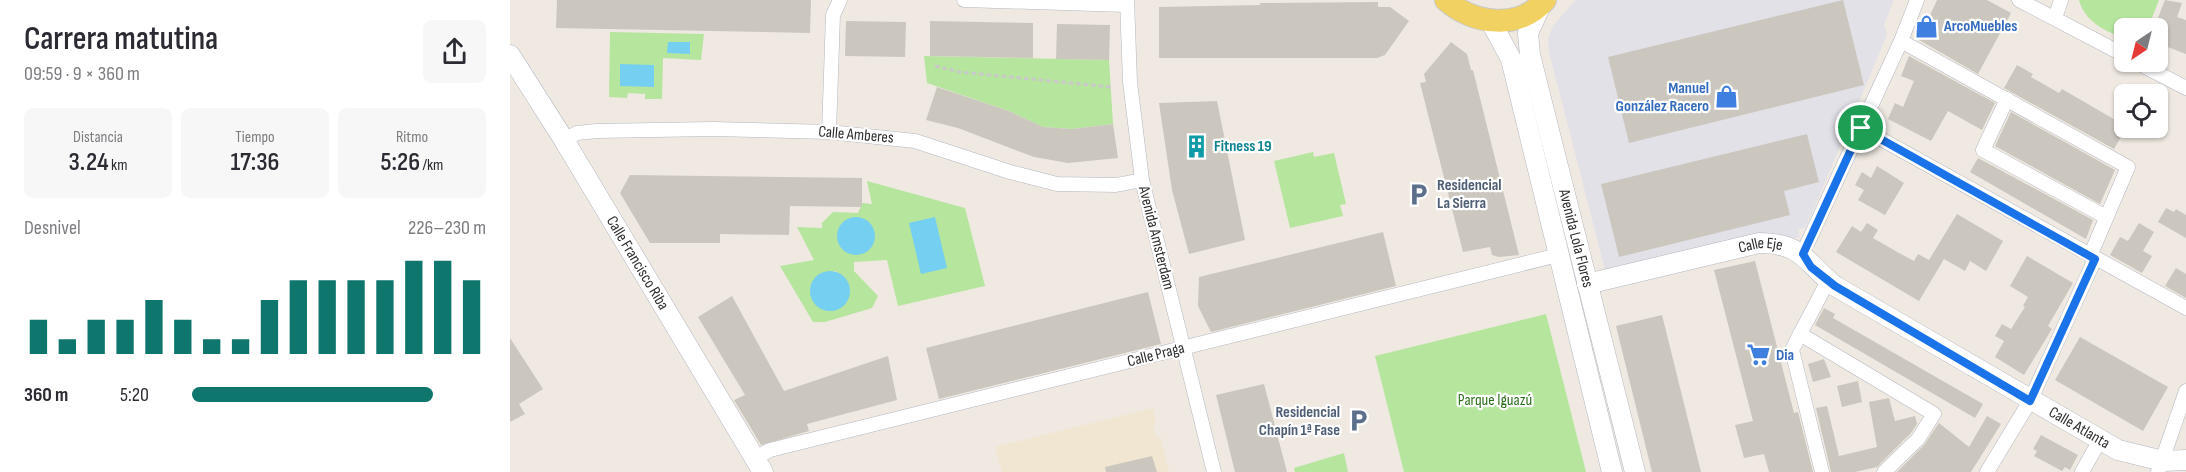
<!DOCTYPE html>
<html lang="es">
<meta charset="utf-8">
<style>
body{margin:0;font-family:"Sofia Sans Condensed",sans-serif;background:#f7f7f7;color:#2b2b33;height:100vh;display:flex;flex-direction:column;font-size:22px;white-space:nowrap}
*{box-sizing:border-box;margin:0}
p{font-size:20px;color:#7c7c81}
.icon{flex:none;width:33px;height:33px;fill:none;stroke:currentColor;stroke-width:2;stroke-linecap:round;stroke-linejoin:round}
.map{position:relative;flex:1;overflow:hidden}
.side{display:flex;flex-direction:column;background:#fff;width:510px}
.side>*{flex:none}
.needle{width:39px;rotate:215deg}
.controls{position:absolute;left:1604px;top:18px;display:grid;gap:12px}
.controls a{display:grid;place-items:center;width:54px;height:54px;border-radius:9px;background:#fff;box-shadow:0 2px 4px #0004;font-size:30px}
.pin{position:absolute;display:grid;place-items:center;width:51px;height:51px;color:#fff;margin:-26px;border:3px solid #fff;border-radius:50%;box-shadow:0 2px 6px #0007}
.round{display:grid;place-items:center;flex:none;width:63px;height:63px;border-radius:9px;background:#f7f7f7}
.head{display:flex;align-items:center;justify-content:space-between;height:102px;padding:0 24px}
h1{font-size:33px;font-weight:600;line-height:45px}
.stats{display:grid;grid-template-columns:repeat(3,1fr);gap:9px;height:102px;padding:6px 24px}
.stats div{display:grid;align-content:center;border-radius:9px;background:#f7f7f7;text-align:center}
.stats b{font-size:26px;font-weight:600}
.stats small{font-size:16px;font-weight:400}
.stats p{font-size:16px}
.chart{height:168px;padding:12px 24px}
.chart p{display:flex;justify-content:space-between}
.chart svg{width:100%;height:108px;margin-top:6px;stroke:#0f766e;stroke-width:6}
ul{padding:0 24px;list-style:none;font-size:20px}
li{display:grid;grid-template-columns:96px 72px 1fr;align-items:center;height:45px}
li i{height:15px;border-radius:8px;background:#0f766e}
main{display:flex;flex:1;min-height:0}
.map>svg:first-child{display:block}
.industrial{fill:#e3e1e8}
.education{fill:#f0e6d1}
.green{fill:#b6e59e;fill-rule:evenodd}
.water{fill:#75cff0}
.building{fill:#cbc7bf}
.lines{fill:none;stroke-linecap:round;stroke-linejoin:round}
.street-casing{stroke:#b4b7c1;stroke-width:15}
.secondary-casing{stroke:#b4b7c1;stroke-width:21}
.primary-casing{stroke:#c9c9c9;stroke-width:24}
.path{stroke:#c9c9c9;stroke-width:3;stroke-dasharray:4.5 3;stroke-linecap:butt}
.street{stroke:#fff;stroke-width:14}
.secondary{stroke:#fff;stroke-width:20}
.primary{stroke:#f2d163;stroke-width:22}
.route-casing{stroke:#fff;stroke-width:12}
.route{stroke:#1a73e8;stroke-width:8}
.labels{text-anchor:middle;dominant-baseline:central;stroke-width:4.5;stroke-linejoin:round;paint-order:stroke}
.shop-label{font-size:16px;font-weight:bold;fill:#366cbe;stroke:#fff;text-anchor:start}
.street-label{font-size:16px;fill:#2e2e2e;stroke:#fff}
.culture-label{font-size:16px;font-weight:bold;fill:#0d838f;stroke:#fff;text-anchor:start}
.service-label{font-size:16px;font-weight:bold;fill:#4e5e75;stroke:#fff;text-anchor:start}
.park-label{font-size:16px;fill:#2c6e1b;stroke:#fff}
</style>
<main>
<section class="side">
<div class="head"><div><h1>Carrera matutina</h1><p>09:59 · 9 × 360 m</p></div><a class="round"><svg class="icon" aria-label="share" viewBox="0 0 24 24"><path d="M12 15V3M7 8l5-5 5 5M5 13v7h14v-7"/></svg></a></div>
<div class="stats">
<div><p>Distancia</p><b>3.24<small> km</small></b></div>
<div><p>Tiempo</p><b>17:36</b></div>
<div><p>Ritmo</p><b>5:26<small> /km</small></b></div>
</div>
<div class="chart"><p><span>Desnivel</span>226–230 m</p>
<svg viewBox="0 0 160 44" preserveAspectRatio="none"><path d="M5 44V30M15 44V38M25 44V30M35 44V30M45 44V22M55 44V30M65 44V38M75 44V38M85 44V22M95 44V14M105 44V14M115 44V14M125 44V14M135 44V6M145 44V6M155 44V14"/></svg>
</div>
<ul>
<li><b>360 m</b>5:20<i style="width:82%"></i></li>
</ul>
</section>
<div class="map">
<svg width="1676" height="472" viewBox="0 0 1676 472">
<rect width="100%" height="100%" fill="#efe9e1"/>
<path class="industrial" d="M1065,0H1384L1374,24L1377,35L1305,206L1295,228L1288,229L1290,237L1096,274L1039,52L1038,39L1043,26Z"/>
<path class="education" d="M643,408L646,420L643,425L646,436L651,439L659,472H492L485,447Z"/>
<g class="green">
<path d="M1569,0H1649L1638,28H1614V38C1595,31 1575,22 1569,0Z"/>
<path d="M100,32L194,34L191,60L153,58L152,99H135V94L118,93L117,98L99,97Z"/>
<path d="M414,56L599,60L603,124L562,129L533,127L499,111L417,83Z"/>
<path d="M803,152L804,157L824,153L836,204L830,205L833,216L780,228L764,161Z"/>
<path d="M357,181L455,208L475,286L388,306L377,260L344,262V271L368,296L362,308L315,322H303L270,266L304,260L287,227L312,228V223L323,212L348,213L352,203L362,204ZM325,271L335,278L336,302L326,310L303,301L300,288Z"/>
<path d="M1036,314L1076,472H894L865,356Z"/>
<path d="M834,453L838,472H785L784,468Z"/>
</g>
<g class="water">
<path d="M158,42H180V54L157,53Z"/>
<path d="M110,64L144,65V87L110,86Z"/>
<path d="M425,217L437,268L411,274L399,223Z"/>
<circle cx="346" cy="236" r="19"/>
<circle cx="320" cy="291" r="20"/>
</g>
<g class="building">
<path d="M47,0H301L300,33L46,28Z"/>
<path d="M1333,0L1354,85L1119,143L1098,57Z"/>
<path d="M1427,0H1477L1501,13L1468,74L1409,40Z"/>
<path d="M1655,0L1672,3L1667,17L1676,20V54L1647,43V28H1644Z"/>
<path d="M868,2V7H880L899,21L875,55L867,58H649V7L750,5V3Z"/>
<path d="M336,21L396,22L395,57L335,56Z"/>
<path d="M420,21L523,23V58L420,56Z"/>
<path d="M547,24L600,25L599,60L546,59Z"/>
<path d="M941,42L957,54L961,70H963L1009,255L989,257L982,255L980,247L953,252L910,83L916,82L914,74Z"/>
<path d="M1399,56L1485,103L1472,130L1438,111L1421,141L1378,119L1385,103L1393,107L1404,81L1391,76Z"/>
<path d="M1507,65L1523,74L1521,77L1549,93L1552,89L1614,125L1616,128L1604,149L1494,88Z"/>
<path d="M427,87L499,111L533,127L562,129L603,124L608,158L558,163L524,157L448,128L416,120Z"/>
<path d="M707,101L735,240L679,254L662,190L649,103Z"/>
<path d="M1501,112L1605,170L1590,204L1485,146Z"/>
<path d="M1297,134L1309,182L1274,191L1280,215L1109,257L1091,184Z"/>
<path d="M1468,158L1583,220L1576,239L1460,172Z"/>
<path d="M1367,166L1394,183L1375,215L1348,200L1354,190L1345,185L1352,172L1361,178Z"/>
<path d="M120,175L352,178V207L280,206L279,235L210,234V243H140L110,193Z"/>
<path d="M1656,208L1664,212L1666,209L1676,215V238L1648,222Z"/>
<path d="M1447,214L1493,241L1476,271L1460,261L1455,271L1434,259L1409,301L1326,252L1342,226L1351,232L1357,223L1368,230L1363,238L1389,253L1404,261L1408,254L1419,260Z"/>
<path d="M1629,223L1644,232L1633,251L1642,256L1632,273L1600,255L1610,237L1618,241Z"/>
<path d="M873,232L886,286L701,332L688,306L689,277Z"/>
<path d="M1517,256L1563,283L1538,326L1542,329L1514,375L1485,357L1494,341L1485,336L1492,324L1501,329L1515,307L1513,306L1518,297L1500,286Z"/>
<path d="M1245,261L1284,413L1288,412L1303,472H1259L1254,454L1234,458L1225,425L1243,421L1204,270Z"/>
<path d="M1666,268L1676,274V298L1655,286Z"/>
<path d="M638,292L651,344L429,399L416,348Z"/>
<path d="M222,296L274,391L378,356L387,400L297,424L299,431L251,445L224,400L235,395L188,317Z"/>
<path d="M1314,308L1325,314L1323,318L1473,404L1465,418L1305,325Z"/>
<path d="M1152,315L1191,472H1142L1106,326Z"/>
<path d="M1570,337L1658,387L1633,431L1545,380Z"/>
<path d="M0,338L33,389L9,404L15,414L0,422Z"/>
<path d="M1314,359L1321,377L1303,382L1298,364Z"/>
<path d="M1348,381L1352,402L1332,407L1327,386Z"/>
<path d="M754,384L777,472H725L706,395Z"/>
<path d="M1379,398L1385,421L1405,416L1407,424L1401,433L1367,467L1345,472H1321L1306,408L1317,406L1329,456L1367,447L1359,402Z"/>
<path d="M1477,416L1491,424L1461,472H1387L1414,445L1429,423L1459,447Z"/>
<path d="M1531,435L1568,455L1560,470L1555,467L1552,471L1524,456L1527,451L1523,449Z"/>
<path d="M642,456L647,472H596L595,467Z"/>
</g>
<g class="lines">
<defs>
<g id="street">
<path d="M454,0L616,5"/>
<path d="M617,0L620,82L632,180L704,472"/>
<path d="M1509,0L1614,55"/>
<path d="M1545,18L1551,0"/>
<path d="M1391,41L1618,167L1580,256"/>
<path d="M1626,62L1676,88"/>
<path d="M1497,99L1473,150L1596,217"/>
<path d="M1351,128L1676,308"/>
<path d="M319,132L323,15L330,0"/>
<path d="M54,140L67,133L87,131L203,129L319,132L405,141L500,172L547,184L606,185L632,180"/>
<path d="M1293,253L1391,41L1407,0"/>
<path d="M1290,334L1318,281"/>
<path d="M245,458L260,450L1048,255"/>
<path d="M1312,472L1282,350L1290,334L1424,414L1408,439L1374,472"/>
<path d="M1477,472L1520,401L1585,259"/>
<path d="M1572,472L1590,440"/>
<path d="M1648,472L1676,391"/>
</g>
<g id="secondary">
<path id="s1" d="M1031,5L1018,33L1020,55L1125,472"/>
<path d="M981,22L1001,59L1102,472"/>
<path id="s2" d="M0,55L54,140L253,472"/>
<path id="s3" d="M1077,284L1249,243C1293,243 1295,262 1325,286L1608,450L1653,461L1676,460"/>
</g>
<path id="primary" d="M936,0C963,24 1009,31 1035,0"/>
</defs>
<use href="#street" class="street-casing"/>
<use href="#secondary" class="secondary-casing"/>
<use href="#primary" class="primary-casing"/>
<path class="path" d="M425,66L450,72L601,87"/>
<use href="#street" class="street"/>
<use href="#secondary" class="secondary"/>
<use href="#primary" class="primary"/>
</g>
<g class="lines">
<defs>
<path id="route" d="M1351,128L1585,259L1520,401L1325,286L1301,267L1293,254Z"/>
</defs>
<use href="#route" class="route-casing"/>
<use href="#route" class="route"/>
</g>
<defs>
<symbol id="shop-bare" viewBox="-9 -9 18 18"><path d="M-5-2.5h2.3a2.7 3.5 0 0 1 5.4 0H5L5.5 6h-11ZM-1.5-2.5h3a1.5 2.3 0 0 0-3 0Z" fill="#3f7fe0" stroke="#fff" stroke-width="2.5" paint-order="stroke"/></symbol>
<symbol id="building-bare" viewBox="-9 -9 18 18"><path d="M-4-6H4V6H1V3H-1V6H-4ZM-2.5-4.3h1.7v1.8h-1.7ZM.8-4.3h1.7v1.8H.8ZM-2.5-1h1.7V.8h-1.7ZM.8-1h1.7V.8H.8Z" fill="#0f9aa8" stroke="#fff" stroke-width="2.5" paint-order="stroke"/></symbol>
<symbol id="parking-bare" viewBox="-9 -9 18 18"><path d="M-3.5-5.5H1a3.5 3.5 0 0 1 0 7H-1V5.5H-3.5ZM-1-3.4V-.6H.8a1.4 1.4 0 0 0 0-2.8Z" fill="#5c6f8a" stroke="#fff" stroke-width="2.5" paint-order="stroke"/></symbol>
<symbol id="supermarket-bare" viewBox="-9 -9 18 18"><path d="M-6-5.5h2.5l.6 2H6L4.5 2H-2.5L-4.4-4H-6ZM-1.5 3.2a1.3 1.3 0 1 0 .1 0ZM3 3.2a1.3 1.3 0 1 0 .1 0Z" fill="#3f7fe0" stroke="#fff" stroke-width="2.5" paint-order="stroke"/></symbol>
</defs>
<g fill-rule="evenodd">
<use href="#shop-bare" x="1400" y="10" width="33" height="33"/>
<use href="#shop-bare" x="1200" y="80" width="33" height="33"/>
<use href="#building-bare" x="670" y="130" width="33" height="33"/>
<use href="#parking-bare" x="892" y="178" width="33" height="33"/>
<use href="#supermarket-bare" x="1232" y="338" width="33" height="33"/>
<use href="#parking-bare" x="832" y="404" width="33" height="33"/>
</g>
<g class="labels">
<g class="shop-label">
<text x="1434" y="26">ArcoMuebles</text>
<text x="1199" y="88" text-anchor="end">Manuel<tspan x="1199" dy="18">González Racero</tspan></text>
<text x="1266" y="355">Dia</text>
</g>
<g class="street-label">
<text transform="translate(346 135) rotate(5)">Calle Amberes</text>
<text transform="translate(646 238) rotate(76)">Avenida Amsterdam</text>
<text stroke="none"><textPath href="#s1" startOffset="242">Avenida Lola Flores</textPath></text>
<text stroke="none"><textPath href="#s3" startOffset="178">Calle Eje</textPath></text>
<text stroke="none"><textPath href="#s2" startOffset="244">Calle Francisco Riba</textPath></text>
<text transform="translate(646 355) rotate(-14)">Calle Praga</text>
<text stroke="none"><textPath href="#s3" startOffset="550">Calle Atlanta</textPath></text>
</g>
<g class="culture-label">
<text x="704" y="146">Fitness 19</text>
</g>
<g class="service-label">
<text x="927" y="185">Residencial<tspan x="927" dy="18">La Sierra</tspan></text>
<text x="830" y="412" text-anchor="end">Residencial<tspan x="830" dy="18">Chapín 1ª Fase</tspan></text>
</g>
<g class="park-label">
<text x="985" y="400">Parque Iguazú</text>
</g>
</g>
</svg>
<div class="controls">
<a><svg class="needle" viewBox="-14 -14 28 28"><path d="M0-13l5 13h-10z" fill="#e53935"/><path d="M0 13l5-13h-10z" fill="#7c7c81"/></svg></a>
<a><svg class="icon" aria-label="locate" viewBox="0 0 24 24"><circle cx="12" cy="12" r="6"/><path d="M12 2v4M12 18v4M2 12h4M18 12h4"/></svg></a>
</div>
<div class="pin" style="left:1351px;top:128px;background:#1e9e55"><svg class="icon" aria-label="arrive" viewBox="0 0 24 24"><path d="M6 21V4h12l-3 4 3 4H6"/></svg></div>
</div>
</main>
